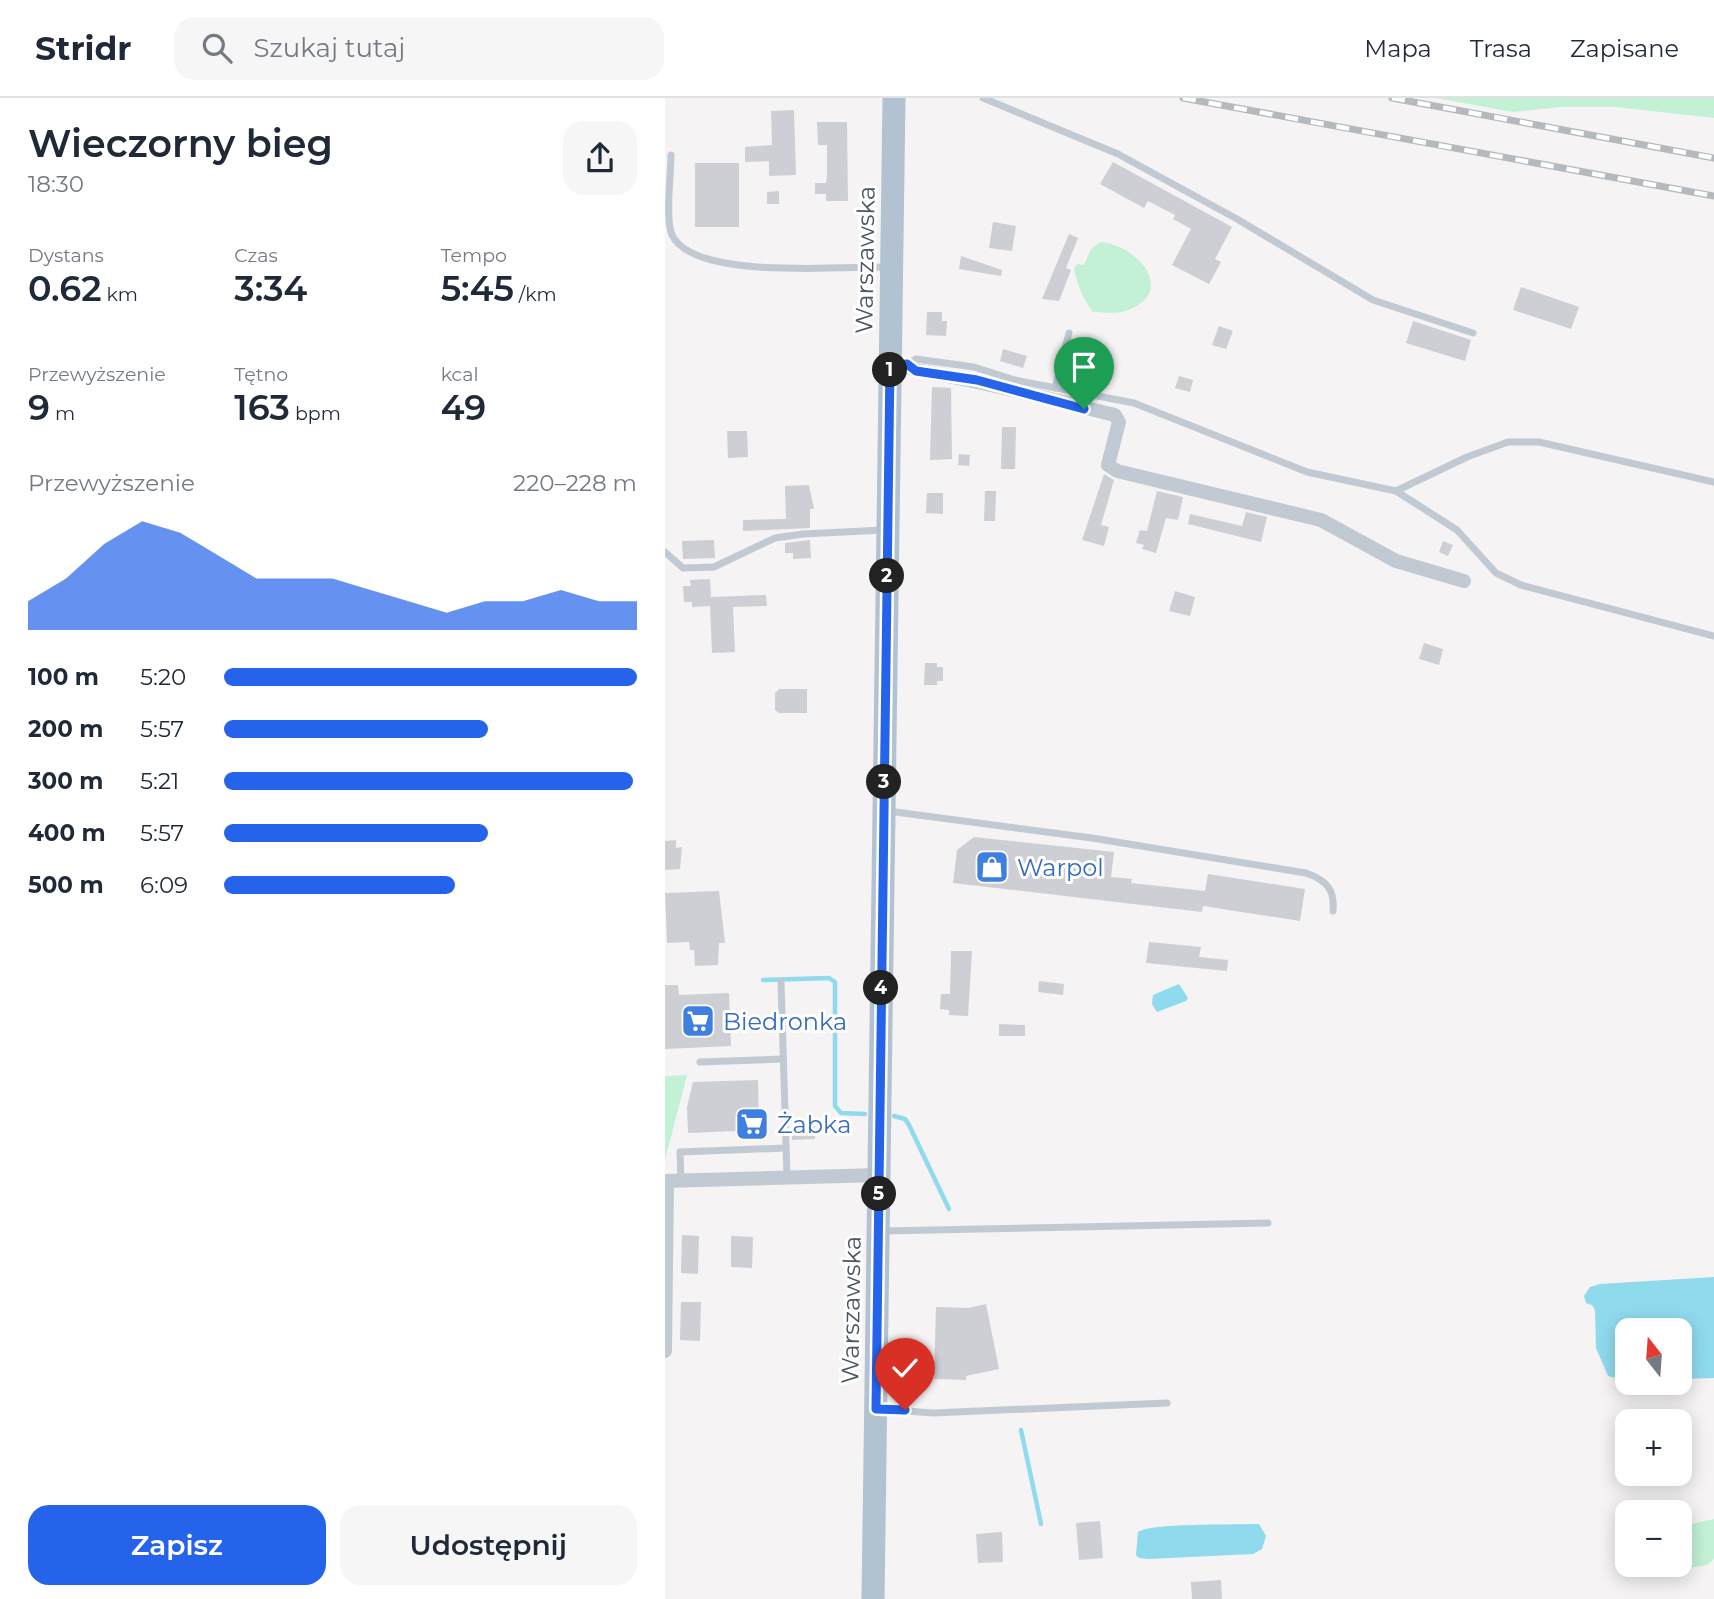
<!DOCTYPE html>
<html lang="pl">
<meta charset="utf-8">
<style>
body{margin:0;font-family:Montserrat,sans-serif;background:#f6f6f7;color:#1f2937;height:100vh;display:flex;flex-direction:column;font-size:26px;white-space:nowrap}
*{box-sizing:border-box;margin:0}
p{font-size:23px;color:#747a83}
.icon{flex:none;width:38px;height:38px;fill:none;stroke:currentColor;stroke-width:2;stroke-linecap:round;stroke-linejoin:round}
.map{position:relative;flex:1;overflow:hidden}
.panel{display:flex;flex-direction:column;background:#fff;width:665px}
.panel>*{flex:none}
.needle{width:46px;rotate:343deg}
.controls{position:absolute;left:950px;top:1220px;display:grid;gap:14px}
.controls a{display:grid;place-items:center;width:77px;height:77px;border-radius:14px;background:#fff;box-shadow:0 4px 18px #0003;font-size:35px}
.pin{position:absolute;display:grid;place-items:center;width:60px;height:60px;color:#fff;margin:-72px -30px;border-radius:50% 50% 50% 0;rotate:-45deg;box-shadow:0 0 7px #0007}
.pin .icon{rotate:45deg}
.km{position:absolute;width:35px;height:35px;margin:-18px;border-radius:50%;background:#222;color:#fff;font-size:19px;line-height:35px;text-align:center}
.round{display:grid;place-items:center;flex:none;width:74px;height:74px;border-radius:21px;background:#f6f6f7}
.summary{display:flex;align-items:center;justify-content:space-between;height:119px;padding:0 28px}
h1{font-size:38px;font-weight:600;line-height:52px}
.metrics{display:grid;grid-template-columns:repeat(3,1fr);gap:10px;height:119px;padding:7px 28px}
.metrics div{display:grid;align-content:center}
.metrics b{font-size:35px;font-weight:600}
.metrics small{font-size:19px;font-weight:400}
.metrics p{font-size:19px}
.chart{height:196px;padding:14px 28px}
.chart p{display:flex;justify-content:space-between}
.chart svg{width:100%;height:126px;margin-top:7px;fill:#2563eb;opacity:.7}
.cta{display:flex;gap:14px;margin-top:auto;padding:14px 28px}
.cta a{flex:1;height:80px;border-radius:21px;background:#2563eb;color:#fff;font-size:28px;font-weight:600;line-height:80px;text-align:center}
.cta a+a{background:#f6f6f7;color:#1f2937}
ul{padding:0 28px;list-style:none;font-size:23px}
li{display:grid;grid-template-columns:112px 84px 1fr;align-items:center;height:52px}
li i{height:18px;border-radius:9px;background:#2563eb}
header{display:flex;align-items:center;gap:42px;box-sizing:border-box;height:98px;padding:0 35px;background:#fff;border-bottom:2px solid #e0e1e3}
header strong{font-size:33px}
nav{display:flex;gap:38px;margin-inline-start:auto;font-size:24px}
.search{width:490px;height:63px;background:#f6f6f7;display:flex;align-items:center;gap:18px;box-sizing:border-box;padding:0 24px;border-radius:21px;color:#747a83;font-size:26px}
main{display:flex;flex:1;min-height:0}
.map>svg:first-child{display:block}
.green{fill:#c3f1d5}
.water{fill:#90daee}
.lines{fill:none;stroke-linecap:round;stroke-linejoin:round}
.stream{stroke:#90daee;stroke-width:4.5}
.building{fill:#cdcfd5}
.lane{stroke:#c1cad2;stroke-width:7}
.street{stroke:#c1cad2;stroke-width:14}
.primary{stroke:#b3c2d1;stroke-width:23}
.rail-casing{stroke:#b5b8bd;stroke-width:7}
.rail{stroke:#fff;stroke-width:4.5;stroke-dasharray:13;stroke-linecap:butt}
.route-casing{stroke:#fff;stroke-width:14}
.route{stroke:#2563eb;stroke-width:9}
.labels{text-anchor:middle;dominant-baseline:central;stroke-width:6;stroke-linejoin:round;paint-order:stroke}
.street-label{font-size:24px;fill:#4a5661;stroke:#fff}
.shop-label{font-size:24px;fill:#366cbe;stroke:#fff;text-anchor:start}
</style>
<header>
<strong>Stridr</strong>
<div class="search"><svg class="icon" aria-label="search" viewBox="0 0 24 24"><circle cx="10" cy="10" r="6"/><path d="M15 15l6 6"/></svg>Szukaj tutaj</div>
<nav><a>Mapa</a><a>Trasa</a><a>Zapisane</a></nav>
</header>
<main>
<section class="panel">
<div class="summary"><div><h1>Wieczorny bieg</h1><p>18:30</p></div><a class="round"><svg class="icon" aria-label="share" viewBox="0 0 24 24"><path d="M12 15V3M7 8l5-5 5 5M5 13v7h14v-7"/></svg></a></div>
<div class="metrics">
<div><p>Dystans</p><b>0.62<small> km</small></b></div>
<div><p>Czas</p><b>3:34</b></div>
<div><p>Tempo</p><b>5:45<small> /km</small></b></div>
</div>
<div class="metrics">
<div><p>Przewyższenie</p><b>9<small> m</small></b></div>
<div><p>Tętno</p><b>163<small> bpm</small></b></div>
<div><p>kcal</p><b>49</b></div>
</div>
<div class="chart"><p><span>Przewyższenie</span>220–228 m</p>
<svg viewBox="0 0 160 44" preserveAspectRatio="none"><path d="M0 44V34L10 26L20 14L30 6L40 10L50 18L60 26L70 26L80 26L90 30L100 34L110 38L120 34L130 34L140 30L150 34L160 34V44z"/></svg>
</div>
<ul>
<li><b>100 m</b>5:20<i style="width:100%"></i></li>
<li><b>200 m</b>5:57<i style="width:64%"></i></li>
<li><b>300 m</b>5:21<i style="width:99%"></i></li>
<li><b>400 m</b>5:57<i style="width:64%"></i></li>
<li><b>500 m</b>6:09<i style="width:56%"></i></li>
</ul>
<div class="cta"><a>Zapisz</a><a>Udostępnij</a></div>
</section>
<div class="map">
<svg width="1049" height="1501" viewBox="0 0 1049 1501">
<rect width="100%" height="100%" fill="#f5f3f3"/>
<g class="green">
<path d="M771,0H1049V20L951,9H896L848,14Z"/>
<path d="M435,144C469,146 512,190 466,211C454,217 441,214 428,214C418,201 412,186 409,171L412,166L419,167L426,151Z"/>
<path d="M22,977L0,1062V978Z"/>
<path d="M1049,1421V1461L1042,1467L1024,1470C1014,1454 1012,1443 1022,1427Z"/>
</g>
<g class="water">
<path d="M514,886L523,900L521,903L492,914L487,906L488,897Z"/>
<path d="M1049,1179V1280L1015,1281V1232H962V1283L943,1278L931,1250L930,1212L927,1207L921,1205L919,1198L925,1189L935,1186Z"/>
<path d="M587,1426H594L601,1438L597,1451L588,1456L484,1461L474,1460L471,1457L473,1434C486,1425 565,1427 587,1426Z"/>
</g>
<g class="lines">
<g class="stream">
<path d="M98,882L164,880L170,884V1008L176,1015L200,1016"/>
<path d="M229,1018L240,1021L244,1027L284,1111"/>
<path d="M356,1332L376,1426"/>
</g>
</g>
<g class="building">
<path d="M129,12L131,77L104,78V63L80,64V49L107,47L106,13Z"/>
<path d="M152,24H182L183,103H161V96H150V85H161L162,78V47H153Z"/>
<path d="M448,64L567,129L550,161L556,164L544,186L507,167L526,131L508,121L510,117L483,103L479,110L435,86Z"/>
<rect x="30" y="65" width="44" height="64"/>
<path d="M114,93V106H102V94Z"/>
<path d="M328,124L351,128L347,153L324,150Z"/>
<path d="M404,136L413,140L401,170L406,172L394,203L377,201Z"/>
<path d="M296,158L337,172L336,178L294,171Z"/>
<path d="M856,189L914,209L906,231L848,212Z"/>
<path d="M262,214H277V223H282L281,238L261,237Z"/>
<path d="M748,223L806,242L800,263L741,245Z"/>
<path d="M554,228L568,233L561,251L547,247Z"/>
<path d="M338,251L362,258L358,270L335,263Z"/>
<path d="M514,278L528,282L525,294L510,290Z"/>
<path d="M267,289L286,290L287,361L265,362Z"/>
<path d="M337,329H351L350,371H336Z"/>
<path d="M62,333H82L83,359L63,360Z"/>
<path d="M294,356L305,357L304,368L293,367Z"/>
<path d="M439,376L449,382L436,427L444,429L439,448L417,442Z"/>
<path d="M144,387L149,411H145V430L78,433V422L121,421L120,388Z"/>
<path d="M320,393H331L330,423H319Z"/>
<path d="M492,393L518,399L513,422L501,420L491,455L477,451L479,447L471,445L475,432L482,433Z"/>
<path d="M262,395H278V416L261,415Z"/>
<path d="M581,414L602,419L596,444L523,426L525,416L577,428Z"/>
<path d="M49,442L50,460L18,461L17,443Z"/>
<path d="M145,442L146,460L128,461V455H120V445Z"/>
<path d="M778,443L788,447L783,458L774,454Z"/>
<path d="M45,481L46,499L101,497L102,508L68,509L70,554L47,555L45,508L27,509V504H19L18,488H26L25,482Z"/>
<path d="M510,493L530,499L525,518L504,513Z"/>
<path d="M759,545L778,551L774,567L754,561Z"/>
<path d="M260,565H272V569H278V583H272V587H259Z"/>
<path d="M114,591H142V615H114L110,612V595Z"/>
<path d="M309,739L449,754L446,779L467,781L466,785L540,793L543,776L640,791L635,823L538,808L537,814L288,785L292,752Z"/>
<path d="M11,742V750L17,749L15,771L0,772V743Z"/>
<path d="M54,793L60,845H54L53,867L30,868L29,852H25L24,844L2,845L0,795Z"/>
<path d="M484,844L536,849L534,859L563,862L562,873L481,865Z"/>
<path d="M286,853H307L303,918L284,917V912L275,911L276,896H285Z"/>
<path d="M374,883L399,886L398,897L373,894Z"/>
<path d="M0,887H13L14,897L64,895L66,948L0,951Z"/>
<path d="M334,926L360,927V938H334Z"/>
<path d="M93,982L94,1032L23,1035L22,1009L28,984Z"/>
<path d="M127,1028H150V1041L127,1042Z"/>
<path d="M17,1137L34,1138L33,1176L16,1175Z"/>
<path d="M66,1138L88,1139L87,1170L66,1169Z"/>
<path d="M16,1204H36L35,1243L15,1242Z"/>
<path d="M321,1206L334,1271L301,1278V1282L269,1281L271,1209L303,1210Z"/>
<path d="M435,1423L438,1460L414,1462L411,1425Z"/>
<path d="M337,1434L338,1464L313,1465L311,1436Z"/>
<path d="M556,1482L557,1501H527L526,1484Z"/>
</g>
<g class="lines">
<g class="lane">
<path d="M318,0L453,56L572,121L708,202L808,235"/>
<path d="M6,57C6,76 0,121 7,137C29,183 179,168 224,169"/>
<path d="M242,266L251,261L309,269L350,282L469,305L642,374L731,393L792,432L831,475L856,487L1049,538"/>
<path d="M390,290L404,235"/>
<path d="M731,393L802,359L843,344H874L1049,384"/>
<path d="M0,454L18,470L49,469L110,440L138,436L219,432"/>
<path d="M223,713L427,740L641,775C661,782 670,791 668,813"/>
<path d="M116,884L122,1079"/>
<path d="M35,964L118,961"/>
<path d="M16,1082L15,1054L121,1050"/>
<path d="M218,1133L603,1125"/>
<path d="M215,1311L268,1315L502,1305"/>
</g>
<g class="street">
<path d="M225,267C241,266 246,272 261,274C324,284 387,302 450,317L454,324L443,367L452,373L656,422L731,463L799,483"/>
<path d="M0,1083L215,1077"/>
<path d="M0,1253L2,1083"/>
</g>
<path class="primary" d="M208,1501L229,0"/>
<defs>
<g id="rail">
<path d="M518,0L1049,98"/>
<path d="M727,0L1049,60"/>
</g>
</defs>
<use href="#rail" class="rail-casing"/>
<use href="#rail" class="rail"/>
</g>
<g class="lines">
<defs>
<path id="route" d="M240,1312L211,1311L225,267L242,266L251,273L312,282L419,311"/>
</defs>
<use href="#route" class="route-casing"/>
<use href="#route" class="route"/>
</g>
<defs>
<symbol id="shop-square" viewBox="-11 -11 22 22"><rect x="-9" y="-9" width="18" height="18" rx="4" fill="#3f7fe0" stroke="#fff"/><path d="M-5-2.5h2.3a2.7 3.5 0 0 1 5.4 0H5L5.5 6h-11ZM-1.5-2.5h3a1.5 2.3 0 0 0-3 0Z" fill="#fff"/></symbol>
<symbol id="supermarket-square" viewBox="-11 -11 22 22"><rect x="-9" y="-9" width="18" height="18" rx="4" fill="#3f7fe0" stroke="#fff"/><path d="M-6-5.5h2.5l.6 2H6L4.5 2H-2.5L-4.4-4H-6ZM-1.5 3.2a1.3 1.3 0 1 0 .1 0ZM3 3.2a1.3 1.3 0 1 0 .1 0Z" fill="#fff"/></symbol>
</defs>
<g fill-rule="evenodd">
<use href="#shop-square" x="308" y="750" width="38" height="38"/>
<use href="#supermarket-square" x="14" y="904" width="38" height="38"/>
<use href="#supermarket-square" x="68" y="1007" width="38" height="38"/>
</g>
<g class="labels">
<g class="street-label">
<text transform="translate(200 162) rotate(-89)">Warszawska</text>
<text transform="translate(186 1212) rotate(-89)">Warszawska</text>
</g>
<g class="shop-label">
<text x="352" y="769">Warpol</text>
<text x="58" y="923">Biedronka</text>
<text x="112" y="1026">Żabka</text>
</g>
</g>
</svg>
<div class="controls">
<a><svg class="needle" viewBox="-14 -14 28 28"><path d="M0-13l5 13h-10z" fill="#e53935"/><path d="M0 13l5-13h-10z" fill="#747a83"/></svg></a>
<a>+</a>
<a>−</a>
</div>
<div class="pin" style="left:419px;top:311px;background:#1e9e55"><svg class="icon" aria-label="arrive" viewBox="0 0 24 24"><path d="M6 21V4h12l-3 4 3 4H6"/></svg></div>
<div class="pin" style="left:240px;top:1312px;background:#d93025"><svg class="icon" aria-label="check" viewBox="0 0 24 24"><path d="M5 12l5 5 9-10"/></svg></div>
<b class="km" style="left:225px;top:272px">1</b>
<b class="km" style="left:222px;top:478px">2</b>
<b class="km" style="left:219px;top:684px">3</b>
<b class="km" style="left:216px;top:890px">4</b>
<b class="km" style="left:214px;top:1096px">5</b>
</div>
</main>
